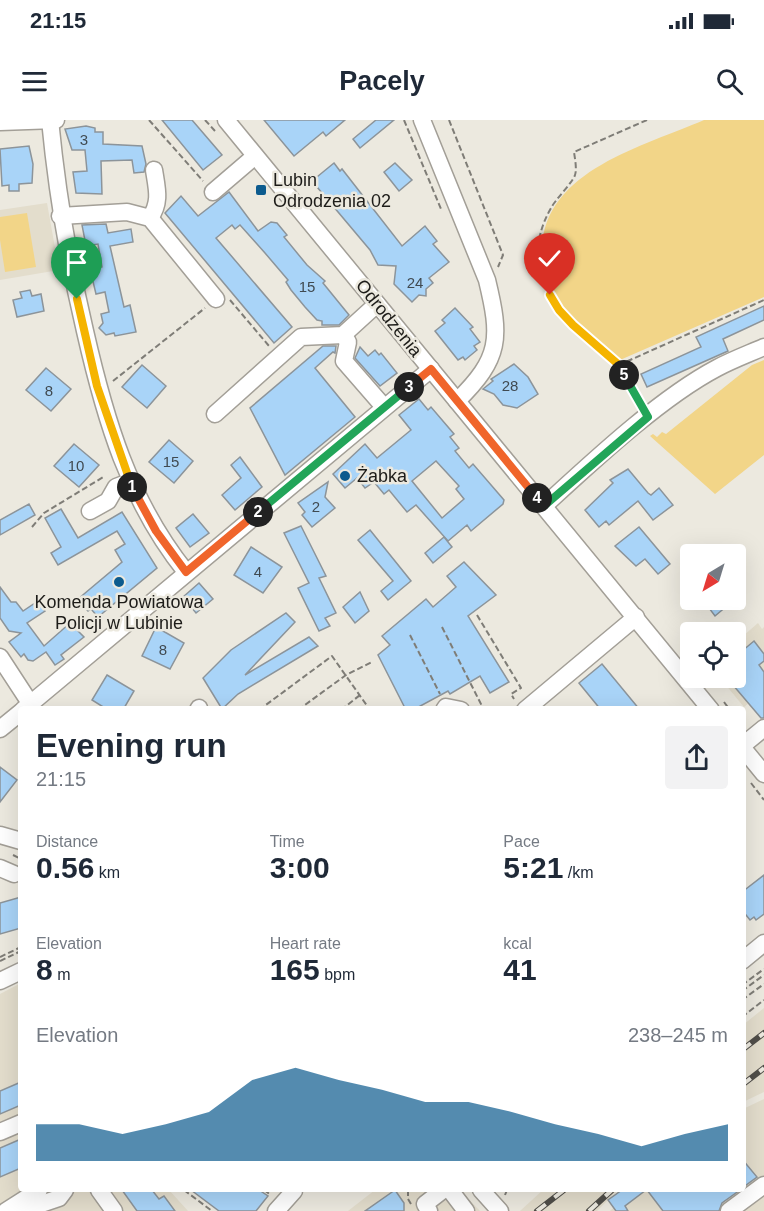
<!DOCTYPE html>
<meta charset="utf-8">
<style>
body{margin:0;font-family:Helvetica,sans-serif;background:#f2f2f3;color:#1f2937;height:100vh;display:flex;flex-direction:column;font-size:22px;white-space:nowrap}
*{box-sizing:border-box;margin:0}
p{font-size:20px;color:#747a83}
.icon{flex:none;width:33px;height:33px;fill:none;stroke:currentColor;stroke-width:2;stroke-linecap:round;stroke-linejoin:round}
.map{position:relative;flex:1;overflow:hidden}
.sheet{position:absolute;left:18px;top:586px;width:728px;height:486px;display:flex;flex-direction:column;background:#fff;border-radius:6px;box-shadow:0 6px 24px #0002}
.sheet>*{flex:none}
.needle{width:39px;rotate:218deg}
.tools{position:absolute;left:680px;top:424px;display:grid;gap:12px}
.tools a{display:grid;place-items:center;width:66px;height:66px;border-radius:6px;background:#fff;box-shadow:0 6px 24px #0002;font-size:30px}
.pin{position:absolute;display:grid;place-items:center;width:51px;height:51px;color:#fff;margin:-62px -26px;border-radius:50% 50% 50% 0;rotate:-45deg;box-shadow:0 0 6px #0007}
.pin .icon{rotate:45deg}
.km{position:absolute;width:30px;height:30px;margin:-15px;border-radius:50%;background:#222;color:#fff;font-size:16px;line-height:30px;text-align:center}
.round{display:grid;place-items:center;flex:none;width:63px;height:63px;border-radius:6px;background:#f2f2f3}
.overview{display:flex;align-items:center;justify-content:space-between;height:102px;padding:0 18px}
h1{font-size:33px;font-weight:700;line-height:45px}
.metrics{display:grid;grid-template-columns:repeat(3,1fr);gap:9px;height:102px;padding:6px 18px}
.metrics div{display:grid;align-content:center}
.metrics b{font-size:30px;font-weight:700}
.metrics small{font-size:16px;font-weight:400}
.metrics p{font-size:16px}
.chart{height:168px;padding:12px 18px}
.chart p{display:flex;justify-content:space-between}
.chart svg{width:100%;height:108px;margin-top:6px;fill:#0c5b8e;opacity:.7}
.status{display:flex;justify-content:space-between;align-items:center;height:42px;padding:0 30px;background:#fff;direction:ltr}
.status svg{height:16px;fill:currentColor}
header{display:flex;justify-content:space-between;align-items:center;height:78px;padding:0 18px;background:#fff;font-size:27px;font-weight:700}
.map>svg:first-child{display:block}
.built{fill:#e3ddcc}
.green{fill:#f2d588}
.building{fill:#a9d4f8;stroke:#8c949a;stroke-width:1.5;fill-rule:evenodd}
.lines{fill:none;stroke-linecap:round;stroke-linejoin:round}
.minor-casing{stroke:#a39f97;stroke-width:19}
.path{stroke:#7f7d77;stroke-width:2;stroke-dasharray:6 3;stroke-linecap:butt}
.minor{stroke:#fff;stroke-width:16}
.rail-casing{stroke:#504e49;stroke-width:6}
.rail{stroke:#ece9df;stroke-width:4;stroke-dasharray:11;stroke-linecap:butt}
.split-1-casing{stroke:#fff;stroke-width:12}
.split-2-casing{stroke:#fff;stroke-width:12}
.split-3-casing{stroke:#fff;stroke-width:12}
.split-4-casing{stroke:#fff;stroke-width:12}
.split-5-casing{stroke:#fff;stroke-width:12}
.split-6-casing{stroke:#fff;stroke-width:12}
.split-1{stroke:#f5b400;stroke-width:8}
.split-2{stroke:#f0652b;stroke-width:8}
.split-3{stroke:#22a559;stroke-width:8}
.split-4{stroke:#f0652b;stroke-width:8}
.split-5{stroke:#22a559;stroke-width:8}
.split-6{stroke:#f5b400;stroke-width:8}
.poi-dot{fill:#0c5b8e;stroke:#ece9df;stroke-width:2}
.labels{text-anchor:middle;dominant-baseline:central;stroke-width:5;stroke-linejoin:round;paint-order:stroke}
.number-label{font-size:15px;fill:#404a51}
.poi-label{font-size:18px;fill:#1d1c19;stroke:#ece9df;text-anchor:start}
.street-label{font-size:18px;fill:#1d1c19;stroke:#ece9df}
</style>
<div class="status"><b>21:15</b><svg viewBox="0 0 49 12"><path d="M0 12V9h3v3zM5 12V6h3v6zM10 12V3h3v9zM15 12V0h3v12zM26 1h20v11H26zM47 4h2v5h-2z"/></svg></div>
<header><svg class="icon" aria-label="menu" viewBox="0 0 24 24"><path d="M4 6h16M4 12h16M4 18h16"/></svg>Pacely<svg class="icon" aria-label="search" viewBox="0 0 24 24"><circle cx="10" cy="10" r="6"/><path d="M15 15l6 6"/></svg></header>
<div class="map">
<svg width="764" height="1091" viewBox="0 0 764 1091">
<rect width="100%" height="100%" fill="#ece9df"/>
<g class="built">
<path d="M47,83L59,150L0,160V90Z"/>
<path d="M758,503L762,509L764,507V571L744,587L720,558H735V523Z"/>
<path d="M21,863V1070H169L188,1091H0V874Z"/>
<path d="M764,888V972L743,982V905Z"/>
<path d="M764,979V1091H610L633,1070H742L743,989Z"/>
<path d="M375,1070H460L480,1091H348Z"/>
<path d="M543,1070H618L597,1091H520Z"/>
</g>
<g class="green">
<path d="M704,0H764V177L620,240C600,224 577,209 562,189C548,172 542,150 542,129C544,50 645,26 704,0Z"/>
<path d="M27,93L36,147L5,152L0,120V97Z"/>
<path d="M764,240V335L715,374L650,316L653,314L657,317L662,312L666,314L752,245Z"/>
</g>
<g class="building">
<path d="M162,0H192L222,35L203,50Z"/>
<path d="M264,0H345L326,16L323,12L294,36Z"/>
<path d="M376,0H394L360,28L353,19Z"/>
<path d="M86,6L95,8V12H103V24L142,26L146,44L144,52L134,53L132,40L101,41L102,74L76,73L73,52L87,51L85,30H72L65,9Z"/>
<path d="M29,26L33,44L32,63L19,64V71H9V65L2,66L0,29Z"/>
<path d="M334,43L340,51L342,49L402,126L425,106L437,121L433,124L449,142L429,158L433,163L426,169V176L419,175L412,182L394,164L396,146L378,145L370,130L312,61Z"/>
<path d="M395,43L412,60L399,71L384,52Z"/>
<path d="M229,72L258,111L271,102L277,103L287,115L284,117L307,145L325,161L323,163L349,195L339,205H322V201L317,200L305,187L291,170L286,162L288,160L265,133L240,105L235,109L232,105L216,118L292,207L274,223L165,93L181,76L198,96Z"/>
<path d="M106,104L108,113L131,109L133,122L110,126L124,187L130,185L136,212L115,216L114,213L106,215L99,208L103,203L101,194L109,192L105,172L96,174L90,149L102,147L98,124L86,126L82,105Z"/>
<path d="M30,170L32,176L41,174L44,191L17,197L13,180L22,178L20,172Z"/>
<path d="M764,186V200L723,219L728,231L647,267L641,254L701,227L696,217Z"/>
<path d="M455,188L473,207L470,209L480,222L474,226L477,230L465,240L463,237L458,240L435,211L445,203L442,200Z"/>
<path d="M323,226H336L335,233L333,232L315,248L355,297L285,355L250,288Z"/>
<path d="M360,227L368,236L375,230L379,235L381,233L397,253L380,266L355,238Z"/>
<path d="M514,244L528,257L538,274L517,288L503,285L494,274L483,269L493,261L491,259Z"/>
<path d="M142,245L166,266L147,288L122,267Z"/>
<path d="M46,248L71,269L51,291L26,270Z"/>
<path d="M419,279L428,290L431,287L454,314L450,317L459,328L455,331L469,348L473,344L504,380L503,384L471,411L467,405L448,421L416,385L407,392L389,370L384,374L374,362L365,368L357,358L345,368L333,354L365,324L377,338L411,310L399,295ZM436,341L459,366L456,369L464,379L442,398L412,361Z"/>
<path d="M169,320L193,341L174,363L149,342Z"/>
<path d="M74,324L99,345L79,367L54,346Z"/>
<path d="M240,337L262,367L235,390L222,375L241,358L231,345Z"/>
<path d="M628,349L648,373L651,375L659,368L673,385L653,400L638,381L609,405L606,401L599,407L585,390L613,363L610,360Z"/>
<path d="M328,362L325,377L335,388L312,407L302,395L305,392L298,383Z"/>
<path d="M29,384L35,395L0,415V400Z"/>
<path d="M61,389L78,418L122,392L157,448L98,497L91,489L88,491L78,479L122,442L115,430L125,424L117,411L58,445L51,433L61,427L45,398Z"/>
<path d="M193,394L209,413L190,427L176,408Z"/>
<path d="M301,406L326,456L319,458L336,493L325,498L330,506L319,511L298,468L309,463L284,413Z"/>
<path d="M639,407L670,444L658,454L645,439L636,446L615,426Z"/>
<path d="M370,410L411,461L388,480L381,471L393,461L358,420Z"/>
<path d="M444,417L452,427L433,443L425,433Z"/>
<path d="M251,427L282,447L263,473L234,455Z"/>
<path d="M464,442L496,475L468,496L509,562L490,573L480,556L450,574L448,571L413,590H406L378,535L390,525L382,516L426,479L433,487L456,467L447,456Z"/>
<path d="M199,463L213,479L196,493L183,477Z"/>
<path d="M0,467L11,482H16L23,491L38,481L45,491L27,503L44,526L70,503L84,517L61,535L64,539L55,545L46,532L33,541L28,540L24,534L21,537L9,522L21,513L9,511L0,498Z"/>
<path d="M360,472L369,491L355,503L343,487Z"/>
<path d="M703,480H734L715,496Z"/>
<path d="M286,493L295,502L245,555L309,517L318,526L238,574L222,589L203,558L231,530Z"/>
<path d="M156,507L184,523L170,549L142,536Z"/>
<path d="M754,521L764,534V541L759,545L764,552V598H761L727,558H735V537Z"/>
<path d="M602,544L640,590H601L579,563Z"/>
<path d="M107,555L134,571L123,590H108L92,580Z"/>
<path d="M0,647L17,660L0,682Z"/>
<path d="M764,755V794L756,800L754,797L750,800L742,790V772Z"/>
<path d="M21,777V808L0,814V783Z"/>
<path d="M21,962V985L0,994V971Z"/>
<path d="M21,1019V1048L0,1057V1028Z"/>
<path d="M742,1039L757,1057L742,1068Z"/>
<path d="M122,1070H152L159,1079L164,1076L175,1091H137Z"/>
<path d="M191,1070H259L268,1076L256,1091H219Z"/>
<path d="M395,1070L404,1083V1091H365Z"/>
<path d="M622,1070H646L625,1086L628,1091H616L608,1080Z"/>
<path d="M647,1070H740L722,1083L719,1091H663Z"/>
</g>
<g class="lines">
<defs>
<g id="minor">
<path d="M50,0C57,73 68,139 85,211C105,299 129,381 186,452"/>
<path d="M226,0L711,590"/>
<path d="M422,0L487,160C501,218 501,238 457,281"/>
<path d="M0,2L56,0"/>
<path d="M213,72L255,36"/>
<path d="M60,96L127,92L150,98L216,179"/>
<path d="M150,98C161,82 157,69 154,50"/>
<path d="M343,215L348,222L344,241L384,287"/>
<path d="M215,294L301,217L343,215L377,184"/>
<path d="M544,386C592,342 660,278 717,248C732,240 748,234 764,227"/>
<path d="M90,391L108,381L116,367L129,362"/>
<path d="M0,537L30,583"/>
<path d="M23,590L431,249"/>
<path d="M198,590L199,588"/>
<path d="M444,590L446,587L461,590"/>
<path d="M525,590L636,497"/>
<path d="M0,609L21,592"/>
<path d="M742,626L764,608"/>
<path d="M742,627L764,654"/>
<path d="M0,715L21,721"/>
<path d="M0,748L14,754"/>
<path d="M742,841L764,823"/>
<path d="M0,861L21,851"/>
<path d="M0,1012L21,1003"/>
<path d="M99,1070L114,1091"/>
<path d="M450,1070L466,1091"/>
<path d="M481,1070L500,1091"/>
<path d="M6,1091L39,1070"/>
<path d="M20,1091L59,1078L65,1070"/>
<path d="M276,1091L294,1071"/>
<path d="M429,1091L425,1084L443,1070"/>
<path d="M729,1091L764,1065"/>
</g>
</defs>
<use href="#minor" class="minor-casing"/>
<g class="path">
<path d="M149,0L203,61"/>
<path d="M205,0L215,11"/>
<path d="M404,0L441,89"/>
<path d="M449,0L503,135L498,147"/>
<path d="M647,0L574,32C575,39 577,49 575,55C573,62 555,80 551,88C511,158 573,204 619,245L764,180"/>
<path d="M230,180L269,226"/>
<path d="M619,245L640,284"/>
<path d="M113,261L205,188"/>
<path d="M32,407L44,393L105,356"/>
<path d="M477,495L521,568L511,574L514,579"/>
<path d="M442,507L484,590"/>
<path d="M410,515L440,574"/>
<path d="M724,582L730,590"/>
<path d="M259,590L332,536L370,590"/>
<path d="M298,590L346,555L372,542"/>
<path d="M341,590L360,575"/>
<path d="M751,663L764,680"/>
<path d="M13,735L21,739"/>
<path d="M0,837L21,827"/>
<path d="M0,841L21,831"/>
<path d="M742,865L764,849"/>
<path d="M742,871L764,855"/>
<path d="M742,880L764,864"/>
<path d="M742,897L764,880"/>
<path d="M184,1070L212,1091"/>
<path d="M264,1070L271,1075"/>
<path d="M408,1070V1079L411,1084"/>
<path d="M505,1075L507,1070"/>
</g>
<use href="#minor" class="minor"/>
<defs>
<g id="rail">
<path d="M742,930L764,913"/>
<path d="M742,965L764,948"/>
<path d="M537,1091L564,1070"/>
<path d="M589,1091L612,1070"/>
</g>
</defs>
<use href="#rail" class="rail-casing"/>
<use href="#rail" class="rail"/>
</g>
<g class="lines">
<defs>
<path id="split-1" d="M77,179L97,266L132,367"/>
<path id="split-2" d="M132,367L156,411L186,452L258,392"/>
<path id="split-3" d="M258,392L409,267"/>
<path id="split-4" d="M409,267L431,249L537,378"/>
<path id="split-5" d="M537,378L544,386L648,297L624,255"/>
<path id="split-6" d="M550,175L559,190L573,205L619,245L624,255"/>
</defs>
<use href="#split-1" class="split-1-casing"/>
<use href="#split-2" class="split-2-casing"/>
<use href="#split-3" class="split-3-casing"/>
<use href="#split-4" class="split-4-casing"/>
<use href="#split-5" class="split-5-casing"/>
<use href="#split-6" class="split-6-casing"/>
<use href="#split-1" class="split-1"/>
<use href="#split-2" class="split-2"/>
<use href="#split-3" class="split-3"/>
<use href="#split-4" class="split-4"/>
<use href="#split-5" class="split-5"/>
<use href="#split-6" class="split-6"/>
</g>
<g class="poi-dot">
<rect x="255" y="64" width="12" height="12" rx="3"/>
<circle cx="345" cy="356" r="6"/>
<circle cx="119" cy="462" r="6"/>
</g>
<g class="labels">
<g class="number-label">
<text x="84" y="19">3</text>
<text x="415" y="162">24</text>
<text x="307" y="166">15</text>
<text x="510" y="265">28</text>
<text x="49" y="270">8</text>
<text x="171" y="341">15</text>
<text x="76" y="345">10</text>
<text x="316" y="386">2</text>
<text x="258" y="451">4</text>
<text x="163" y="529">8</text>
</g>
<g class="poi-label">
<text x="273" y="60">Lubin<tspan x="273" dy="21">Odrodzenia 02</tspan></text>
<text x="357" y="356">Żabka</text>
<text x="119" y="482" text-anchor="middle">Komenda Powiatowa<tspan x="119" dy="21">Policji w Lubinie</tspan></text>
</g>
<g class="street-label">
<text transform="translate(389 198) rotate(51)">Odrodzenia</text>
</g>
</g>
</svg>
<div class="tools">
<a><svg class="needle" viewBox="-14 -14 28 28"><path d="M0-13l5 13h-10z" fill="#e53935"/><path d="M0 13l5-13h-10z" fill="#747a83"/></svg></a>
<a><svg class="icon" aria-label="locate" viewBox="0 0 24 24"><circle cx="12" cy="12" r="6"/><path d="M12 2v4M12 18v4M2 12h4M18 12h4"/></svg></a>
</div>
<div class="pin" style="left:77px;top:179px;background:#1e9e55"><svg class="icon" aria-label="arrive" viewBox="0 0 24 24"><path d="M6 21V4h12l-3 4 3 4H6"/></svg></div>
<div class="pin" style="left:550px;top:175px;background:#d93025"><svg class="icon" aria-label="check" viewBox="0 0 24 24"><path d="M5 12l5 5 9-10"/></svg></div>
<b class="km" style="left:132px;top:367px">1</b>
<b class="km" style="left:258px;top:392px">2</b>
<b class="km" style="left:409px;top:267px">3</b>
<b class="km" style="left:537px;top:378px">4</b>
<b class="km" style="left:624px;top:255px">5</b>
<section class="sheet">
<div class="overview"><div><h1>Evening run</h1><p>21:15</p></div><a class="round"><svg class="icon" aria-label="share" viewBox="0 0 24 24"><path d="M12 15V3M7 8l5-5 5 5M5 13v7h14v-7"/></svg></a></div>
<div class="metrics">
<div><p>Distance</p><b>0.56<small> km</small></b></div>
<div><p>Time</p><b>3:00</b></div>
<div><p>Pace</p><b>5:21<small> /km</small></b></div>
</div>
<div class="metrics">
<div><p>Elevation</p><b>8<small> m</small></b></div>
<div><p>Heart rate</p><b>165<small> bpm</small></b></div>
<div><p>kcal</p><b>41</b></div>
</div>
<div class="chart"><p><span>Elevation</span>238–245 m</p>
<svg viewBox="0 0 160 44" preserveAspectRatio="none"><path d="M0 44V29L10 29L20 33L30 29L40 24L50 11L60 6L70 11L80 15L90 20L100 20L110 24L120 29L130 33L140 38L150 33L160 29V44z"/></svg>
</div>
</section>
</div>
